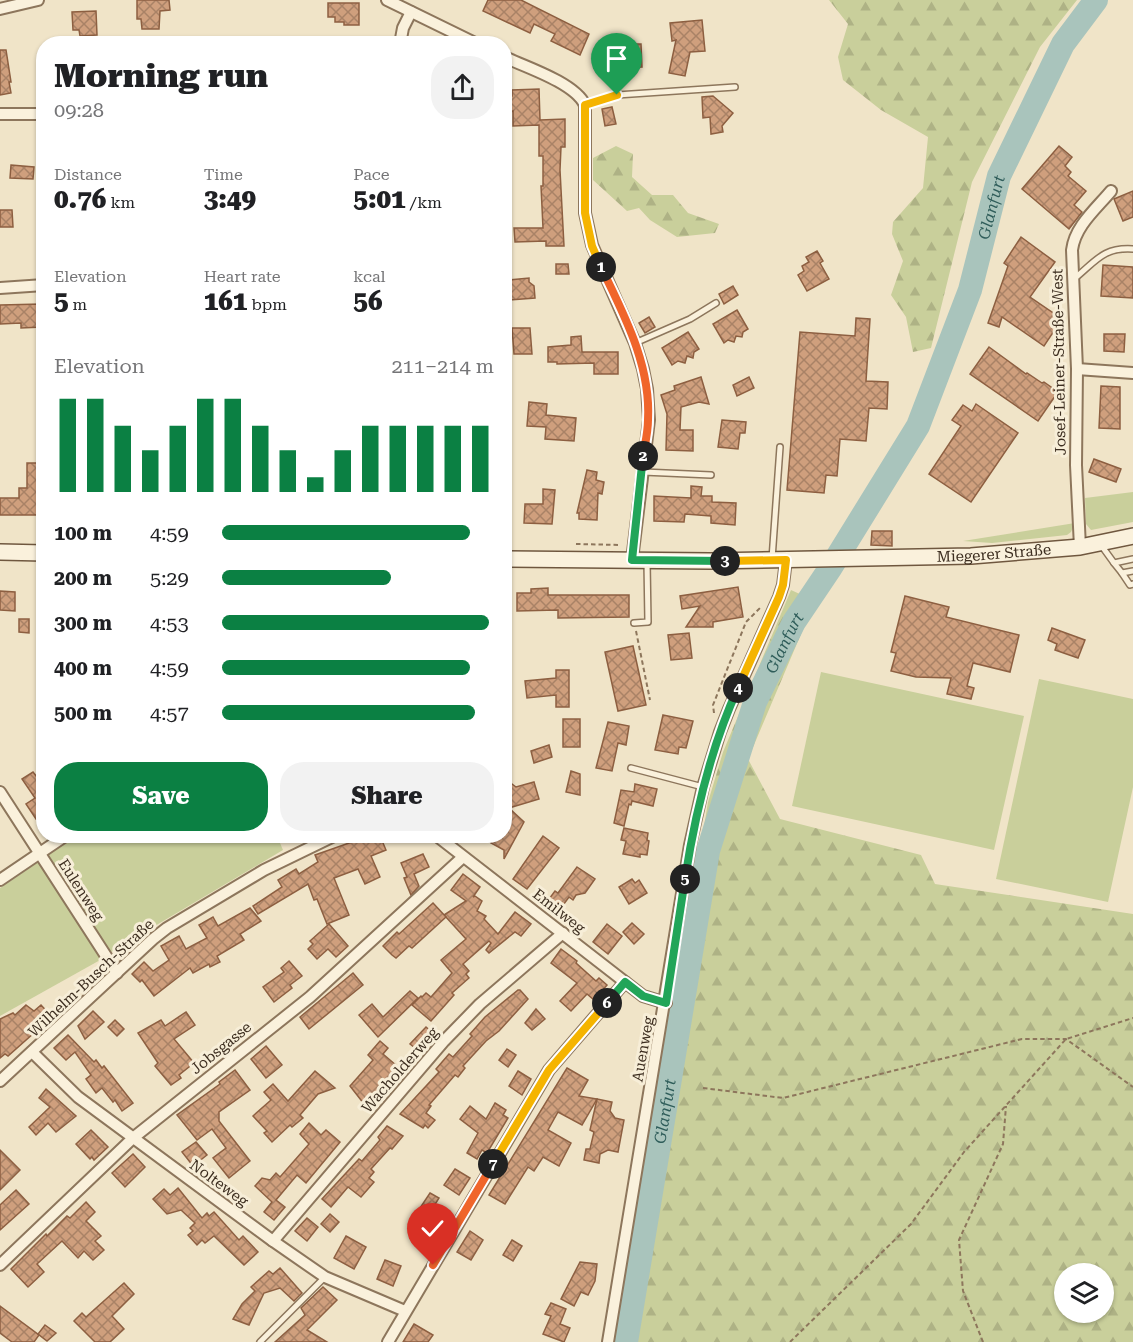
<!DOCTYPE html>
<meta charset="utf-8">
<style>
body{margin:0;font-family:"Roboto Serif",serif;background:#f2f2f2;color:#202124;height:100vh;display:flex;flex-direction:column;font-size:22px;white-space:nowrap}
*{box-sizing:border-box;margin:0}
p{font-size:20px;color:#757577}
.icon{flex:none;width:33px;height:33px;fill:none;stroke:currentColor;stroke-width:2;stroke-linecap:round;stroke-linejoin:round}
.map{position:relative;flex:1;overflow:hidden}
.drawer{position:absolute;left:36px;top:36px;width:476px;height:807px;display:flex;flex-direction:column;background:#fff;border-radius:24px;box-shadow:0 2px 4px #0004}
.drawer>*{flex:none}
.fabs{position:absolute;left:1054px;top:1263px;display:grid;gap:12px}
.fabs a{display:grid;place-items:center;width:60px;height:60px;border-radius:50%;background:#fff;box-shadow:0 2px 4px #0004;font-size:30px}
.pin{position:absolute;display:grid;place-items:center;width:51px;height:51px;color:#fff;margin:-62px -26px;border-radius:50% 50% 50% 0;rotate:-45deg;box-shadow:0 0 6px #0007}
.pin .icon{rotate:45deg}
.km{position:absolute;width:30px;height:30px;margin:-15px;border-radius:50%;background:#222;color:#fff;font-size:16px;line-height:30px;text-align:center}
.round{display:grid;place-items:center;flex:none;width:63px;height:63px;border-radius:24px;background:#f2f2f2}
.overview{display:flex;align-items:center;justify-content:space-between;height:102px;padding:0 18px}
h1{font-size:33px;font-weight:800;line-height:45px}
.metrics{display:grid;grid-template-columns:repeat(3,1fr);gap:9px;height:102px;padding:6px 18px}
.metrics div{display:grid;align-content:center}
.metrics b{font-size:26px;font-weight:800}
.metrics small{font-size:16px;font-weight:400}
.metrics p{font-size:16px}
.chart{height:168px;padding:12px 18px}
.chart p{display:flex;justify-content:space-between}
.chart svg{width:100%;height:108px;margin-top:6px;stroke:#0b8043;stroke-width:6}
.cta{display:flex;gap:12px;margin-top:auto;padding:12px 18px}
.cta a{flex:1;height:69px;border-radius:24px;background:#0b8043;color:#fff;font-size:24px;font-weight:800;line-height:69px;text-align:center}
.cta a+a{background:#f2f2f2;color:#202124}
ul{padding:0 18px;list-style:none;font-size:20px}
li{display:grid;grid-template-columns:96px 72px 1fr;align-items:center;height:45px}
li i{height:15px;border-radius:8px;background:#0b8043}
.map>svg:first-child{display:block}
.green{fill:#c9cf9b}
.forest{fill:url(#forest-firs);fill-rule:evenodd}
.lines{fill:none;stroke-linecap:round;stroke-linejoin:round}
.river{stroke:#a9c4bc;stroke-width:24}
.building{fill:url(#building-cross-hatch);stroke:#8d5f41;stroke-width:1.5}
.lane-casing{stroke:#8d765c;stroke-width:8}
.street-casing{stroke:#8d765c;stroke-width:14}
.secondary-casing{stroke:#6f573f;stroke-width:18}
.path{stroke:#8d765c;stroke-width:2;stroke-dasharray:4.5 3;stroke-linecap:butt}
.lane{stroke:#faf1dc;stroke-width:5}
.street{stroke:#faf1dc;stroke-width:10}
.secondary{stroke:#faf1dc;stroke-width:15}
.split-1-casing{stroke:#fff;stroke-width:12}
.split-2-casing{stroke:#fff;stroke-width:12}
.split-3-casing{stroke:#fff;stroke-width:12}
.split-4-casing{stroke:#fff;stroke-width:12}
.split-5-casing{stroke:#fff;stroke-width:12}
.split-6-casing{stroke:#fff;stroke-width:12}
.split-7-casing{stroke:#fff;stroke-width:12}
.split-8-casing{stroke:#fff;stroke-width:12}
.split-1{stroke:#f5b400;stroke-width:8}
.split-2{stroke:#f0652b;stroke-width:8}
.split-3{stroke:#22a559;stroke-width:8}
.split-4{stroke:#f5b400;stroke-width:8}
.split-5{stroke:#22a559;stroke-width:8}
.split-6{stroke:#22a559;stroke-width:8}
.split-7{stroke:#f5b400;stroke-width:8}
.split-8{stroke:#f0652b;stroke-width:8}
.labels{text-anchor:middle;dominant-baseline:central;stroke-width:6;stroke-linejoin:round;paint-order:stroke}
.street-label{font-size:15px;fill:#3d2e20;stroke:#f7eed8}
.water-label{font-size:16px;font-style:italic;fill:#2f5d5a;stroke:#f7eed8}
</style>
<div class="map">
<svg width="1133" height="1342" viewBox="0 0 1133 1342">
<defs>
<pattern id="forest-firs" width="22" height="20" patternUnits="userSpaceOnUse" patternTransform="scale(1.5)"><rect width="22" height="20" fill="#c9cf9b"/><path d="M5 1l3.5 6h-7zM16 11l3.5 6h-7z" fill="#aeb285"/></pattern>
<pattern id="building-cross-hatch" width="8" height="8" patternUnits="userSpaceOnUse" patternTransform="scale(1.5)"><rect width="8" height="8" fill="#cf9f7d"/><path d="M0 0l8 8M0 8l8-8" fill="none" stroke="#a98266"/></pattern>
</defs>
<rect width="100%" height="100%" fill="#f0e4c8"/>
<g class="green">
<path d="M1133,492V522L1091,530L1086,524L1085,498Z"/>
<path d="M1075,523L1071,532L1067,535L992,543L963,541Z"/>
<path d="M821,672L1024,716L994,850L792,806Z"/>
<path d="M1039,679L1133,699V787L1108,902L996,879Z"/>
<path d="M78,836H277L283,850L111,952L47,855Z"/>
<path d="M40,861L102,959L0,1016V888Z"/>
</g>
<g class="forest">
<path d="M829,0H1077L1040,47L972,182L931,348L913,352L906,317L891,295L903,261L892,234L893,222L923,188L928,137L881,110L843,80L838,57L848,24Z"/>
<path d="M616,146L633,154L632,177L652,195H673L688,213L719,224L715,233L677,237L650,220L639,208L627,211L593,180V158Z"/>
<path d="M791,590L815,601L748,759L780,819L921,855L935,884L1133,914V1342H619L708,802L723,752ZM1065,1274H1104V1312H1065Z"/>
</g>
<g class="lines">
<path class="river" id="s1" d="M626,1342L708,851L755,702L794,622L831,567L918,426L970,290L999,176L1063,44L1096,0"/>
</g>
<g class="building">
<path d="M137,0H169L170,10L160,11L159,29H142L141,19H137Z"/>
<path d="M488,0H521L589,34L580,55L551,41L555,34L534,24L530,33L483,11Z"/>
<path d="M328,3H359V25H344V22H335V17H328Z"/>
<path d="M96,11L97,35L80,36L79,30H73L72,12Z"/>
<path d="M702,20L705,51L690,52L685,76L669,73L676,40L672,41L670,23Z"/>
<path d="M606,44H641L642,67L618,68L617,57H607Z"/>
<path d="M0,50H6L11,82H9L11,93L0,95Z"/>
<path d="M539,89L540,120L565,119V147H561L560,170L564,246H546V241L515,242L514,228H543L541,186H543V156H539V125L513,126V111L510,112L509,97L512,96V90Z"/>
<path d="M713,96L733,113L722,126L723,132L711,134L710,117L703,118L702,97Z"/>
<path d="M612,107L616,124L605,126L602,109Z"/>
<path d="M1059,146L1072,157L1065,166L1071,172L1068,176L1086,191L1074,205L1082,212L1069,229L1022,189Z"/>
<path d="M11,165L34,167L33,179L10,178Z"/>
<path d="M1133,191V217L1123,221L1114,199Z"/>
<path d="M0,210H12L13,227H0Z"/>
<path d="M1021,237L1055,262L1030,297L1062,319L1044,346L1002,317L999,327L988,323L1008,266L1004,263Z"/>
<path d="M817,251L823,261L820,263L829,279L807,291L798,275L804,271L802,266L809,262L806,257Z"/>
<path d="M556,264H568L569,274H556Z"/>
<path d="M1103,265L1133,267V298L1101,296Z"/>
<path d="M529,278V282L534,286L535,298L510,300L509,280Z"/>
<path d="M733,286L738,295L724,304L719,294Z"/>
<path d="M41,304L42,327L21,328V323L0,324V305Z"/>
<path d="M737,310L748,329L743,332L742,337L736,336L734,342L728,340L724,343L713,324Z"/>
<path d="M649,317L655,327L645,333L639,323Z"/>
<path d="M856,318L870,319L866,381L888,382L887,409L869,408L866,441L840,439L837,476L826,475L824,493L787,490L800,332L855,336Z"/>
<path d="M512,328H530L532,354H514Z"/>
<path d="M688,332L699,349L694,352L693,358L687,356L685,363L678,361L672,365L662,348Z"/>
<path d="M1104,334H1125L1124,352L1104,351Z"/>
<path d="M581,336L582,352H618V374H594V363L557,364V362H548V347L571,345V337Z"/>
<path d="M989,347L1026,374L1027,373L1042,383L1044,382L1058,392L1038,421L970,374Z"/>
<path d="M701,377L709,404L699,402L681,407L680,430H693V451L666,450L667,414L661,395L675,390L674,386Z"/>
<path d="M749,377L754,388L737,396L733,385Z"/>
<path d="M1101,386L1120,387V429L1099,428Z"/>
<path d="M529,402L547,404L546,415L576,418L574,441L545,439L546,427L527,426Z"/>
<path d="M976,404L1018,433L971,502L929,474L961,426L952,420L963,405L972,411Z"/>
<path d="M722,420L746,422L745,433H740L738,449L718,447Z"/>
<path d="M1094,459L1121,469L1116,482L1089,472Z"/>
<path d="M27,463H44V515H0V498H19V488H27Z"/>
<path d="M587,470L597,472L596,480L604,482L602,494L598,493L597,520L579,519V513H577Z"/>
<path d="M691,486L702,487L701,496H712V502L736,503L735,525L711,523V516L685,514L684,522L654,521V496L691,498Z"/>
<path d="M543,489L555,490L552,524L524,523L525,504H543Z"/>
<path d="M872,531H892V546L871,545Z"/>
<path d="M738,587L743,617L713,622V627H686L700,606L682,609L680,596Z"/>
<path d="M548,588V595H629V617L558,618V610L517,611V593H531V589Z"/>
<path d="M0,591L15,592V611L0,610Z"/>
<path d="M905,596L949,607L946,617L1019,635L1010,672L973,663L967,686L974,688L971,699L947,694L951,678L916,677L891,671L896,653L891,652Z"/>
<path d="M19,619H29V633L19,632Z"/>
<path d="M1052,628L1085,640L1078,658L1055,650L1057,644L1048,640Z"/>
<path d="M689,633L692,658L671,660L668,635Z"/>
<path d="M633,646L646,705L618,711L605,652Z"/>
<path d="M556,670H569V707H556V695L527,698L525,681L556,678Z"/>
<path d="M663,715L693,721L686,748L679,747L678,754L655,750Z"/>
<rect x="563" y="719" width="17" height="28"/>
<path d="M608,722L629,726L626,745L618,743L612,771L596,768Z"/>
<path d="M549,745L552,757L534,763L531,751Z"/>
<path d="M571,771L580,774V795L566,792Z"/>
<path d="M33,772L44,786V815L36,819L26,804L35,798L22,779Z"/>
<path d="M534,782L539,799L509,808L524,822L504,859V850L491,843L495,836H504V786L512,784L516,787Z"/>
<path d="M635,784L657,789L653,806L632,801L631,805L629,804L624,826L614,823L621,790L634,792Z"/>
<path d="M624,828L648,833L647,840L649,841L647,855L640,854V857L623,854L626,841L621,840Z"/>
<path d="M369,836H380L386,850L371,856L380,877L365,884L358,869L334,878L349,915L327,924L317,899L314,900L308,884L258,914L253,906L282,887L278,880L296,869L299,874L318,862L315,855Z"/>
<path d="M543,836L559,848L527,889L513,879Z"/>
<path d="M423,854L429,867L414,874L419,886L411,895L404,878L407,877L401,863Z"/>
<path d="M577,867L595,879L585,893L576,895L573,900L569,897L558,912L546,903L555,891L558,893Z"/>
<path d="M463,874L480,887L473,897L475,896L482,901L477,911L486,916L484,919L498,934L515,912L531,924L521,936L515,932L489,953L486,950L491,943L489,941L463,964L469,971L466,974L469,978L452,993L454,995L431,1021L412,1005L421,996L422,997L426,993L431,997L452,973L441,960L466,939L444,915L466,901L451,890Z"/>
<path d="M632,879L635,883L639,880L647,893L629,904L619,887Z"/>
<path d="M433,903L446,917L412,948L409,946L396,958L392,955L383,946L397,932L399,934Z"/>
<path d="M250,908L261,921L240,934L244,940L217,956L220,962L210,967L209,964L193,973L190,968L154,996L142,980L140,982L132,974L144,962L153,971L169,960L161,946L179,936L186,949L207,938L199,925L213,917L218,926Z"/>
<path d="M632,923L644,934L634,944L623,932Z"/>
<path d="M329,924L348,946L336,957L328,949L317,959L308,949L313,944L310,941Z"/>
<path d="M607,924L622,936L608,954L593,942Z"/>
<path d="M561,949L577,961L576,963L596,981L599,978L607,985L594,1000L587,994L571,1011L560,1001L577,983L551,963Z"/>
<path d="M289,961L302,976L290,985L292,988L274,1002L263,987L284,972L281,968Z"/>
<path d="M353,973L363,985L309,1029L300,1017Z"/>
<path d="M518,990H520L528,999L499,1031L486,1041L463,1066L465,1068L458,1077L455,1075L429,1105L431,1106L426,1113L435,1120L428,1128L425,1125L423,1128L400,1114L439,1072L436,1069L449,1054L453,1057L472,1036L470,1034L485,1017Z"/>
<path d="M410,991L418,998L378,1037L359,1015L372,1004L383,1017Z"/>
<path d="M26,1005L34,1011L41,1005L52,1017L8,1056L5,1054L0,1058V1019L13,1013L15,1015Z"/>
<path d="M536,1009L545,1019L532,1030L525,1023Z"/>
<path d="M93,1011L104,1022L85,1039L78,1026Z"/>
<path d="M186,1012L195,1025L174,1039L194,1063L179,1075L181,1078L171,1085L155,1066L158,1063L138,1033L161,1020L165,1026Z"/>
<path d="M115,1020L124,1029L117,1036L108,1027Z"/>
<path d="M426,1027L435,1035L420,1052L410,1044Z"/>
<path d="M68,1035L94,1062L96,1060L102,1068L104,1066L133,1103L122,1111L115,1100L113,1102L102,1088L96,1093L86,1079L91,1075L75,1052L66,1060L54,1048Z"/>
<path d="M380,1041L388,1048L383,1054L404,1072L394,1084L391,1081L368,1109L350,1086L373,1060L368,1055Z"/>
<path d="M266,1046L282,1065L266,1078L251,1059Z"/>
<path d="M507,1049L516,1055L508,1067L499,1060Z"/>
<path d="M567,1068L588,1080L579,1096L597,1099L582,1125L558,1112L548,1130L571,1143L559,1166L543,1157L534,1171L528,1167L505,1204L489,1195Z"/>
<path d="M235,1070L250,1090L219,1112V1121L250,1161L229,1178L213,1158L226,1148L212,1129L197,1140L177,1115L220,1084L219,1082Z"/>
<path d="M315,1071L335,1088L318,1094L300,1115L303,1118L292,1127L290,1125L272,1142L264,1133L267,1131L253,1116L271,1100L264,1092L273,1084L288,1101Z"/>
<path d="M518,1071L531,1079L522,1095L509,1086Z"/>
<path d="M46,1089L76,1116L56,1132L48,1123L36,1135L29,1127L50,1107L39,1098Z"/>
<path d="M597,1099L612,1102L610,1111L615,1118L624,1120L618,1152L608,1150L600,1154L599,1163L584,1160L586,1149H590L594,1132L590,1130Z"/>
<path d="M495,1103L506,1110L503,1115L508,1118L487,1153L482,1150L477,1159L467,1153L478,1133L460,1119L470,1106L486,1119Z"/>
<path d="M309,1123L321,1135L326,1130L340,1142L306,1183L297,1175L276,1200L285,1207L274,1220L264,1212L272,1202L255,1186L262,1178L270,1180L276,1173L280,1177L309,1144L300,1134Z"/>
<path d="M387,1126L403,1136L392,1149L390,1148L371,1169L374,1172L369,1178L374,1182L361,1197L348,1187L331,1207L322,1199L359,1159L362,1161L380,1140L378,1137Z"/>
<path d="M91,1130L108,1147L94,1160L92,1157L90,1159L76,1144Z"/>
<path d="M196,1142L207,1155L193,1166L182,1152Z"/>
<path d="M0,1150L20,1170L0,1190Z"/>
<path d="M133,1154L145,1167L125,1187L112,1173Z"/>
<path d="M455,1169L470,1178L459,1195L444,1185Z"/>
<path d="M178,1188L202,1218L207,1213L209,1216L214,1212L239,1240L243,1236L258,1252L244,1265L214,1236L205,1243L202,1240L197,1245L188,1235L193,1231L190,1228L195,1223L181,1210L167,1214L153,1199L164,1189L170,1195Z"/>
<path d="M16,1190L29,1204L0,1230V1205Z"/>
<path d="M430,1193L439,1198L429,1214L420,1208Z"/>
<path d="M86,1202L95,1212L86,1221L101,1236L95,1241L104,1250L93,1260L84,1251L78,1258L62,1241L37,1264L44,1272L28,1287L11,1269L46,1234L47,1236L67,1216L70,1218Z"/>
<path d="M434,1209L441,1219L436,1228L439,1229L430,1244L418,1237Z"/>
<path d="M330,1214L339,1222L330,1232L321,1224Z"/>
<path d="M307,1218L318,1227L307,1241L295,1231Z"/>
<path d="M470,1231L483,1240L471,1260L457,1252Z"/>
<path d="M346,1236L366,1247L354,1269L334,1258Z"/>
<path d="M512,1240L522,1246L513,1261L503,1255Z"/>
<path d="M385,1260L401,1266L393,1286L377,1279Z"/>
<path d="M580,1262L597,1264L595,1281L588,1295L581,1292L574,1306L561,1299Z"/>
<path d="M280,1268L302,1293L294,1301L280,1288L264,1293L249,1325L233,1319L242,1304L255,1291L251,1287L269,1271L273,1274Z"/>
<path d="M124,1283L134,1294L112,1316L124,1329L110,1342H95L74,1321L82,1313L86,1317Z"/>
<path d="M323,1287L337,1300L307,1330L327,1342H275L305,1315L301,1308Z"/>
<path d="M551,1303L566,1309L560,1324L570,1328L564,1342L543,1334L551,1316L545,1314Z"/>
<path d="M0,1306L39,1335L34,1342H12L0,1333Z"/>
<path d="M414,1324L433,1335L428,1342H403Z"/>
<path d="M45,1325L56,1333L47,1341L38,1334Z"/>
</g>
<g class="lines">
<defs>
<g id="lane">
<path d="M585,105L617,95L735,87"/>
<path d="M1074,279C1096,261 1103,247 1133,249"/>
<path d="M635,343L690,319L716,303"/>
<path d="M643,472L711,475"/>
<path d="M1101,545L1114,563L1133,559"/>
<path d="M772,559L780,447"/>
<path d="M1114,563L1122,573L1133,571"/>
<path d="M1122,573L1130,585L1133,584"/>
<path d="M634,623L648,622L647,562"/>
<path d="M631,768L703,787"/>
<path d="M260,1342L325,1277"/>
</g>
<g id="street">
<path d="M387,0L477,44"/>
<path d="M0,9L38,0"/>
<path d="M400,44L403,28L411,12"/>
<path d="M504,57C526,67 575,83 585,105V213L592,245L635,343L643,369L647,389L649,420L632,560"/>
<path d="M0,114H44"/>
<path d="M0,288L44,285"/>
<path d="M1077,369L1133,373"/>
<path d="M1080,547L1076,465L1077,369L1072,250C1075,226 1096,209 1111,191"/>
<path d="M0,792L117,973"/>
<path d="M437,836L643,996L666,1003"/>
<path d="M0,880L65,836"/>
<path d="M32,1052L78,1097L273,1241L325,1277L405,1311"/>
<path d="M0,1081L153,939L167,928L264,870L334,836"/>
<path d="M273,1241L444,1041L480,1004L563,933"/>
<path d="M0,1265L133,1138L310,997L463,857"/>
<path d="M388,1342L549,1070L625,982"/>
<path d="M608,1342L690,845L703,787L720,732L729,709L779,597L783,585L786,560"/>
</g>
<g id="secondary">
<path d="M0,552L44,553"/>
<path id="s2" d="M504,559L710,561L971,556L1080,547L1133,536"/>
</g>
</defs>
<use href="#lane" class="lane-casing"/>
<use href="#street" class="street-casing"/>
<use href="#secondary" class="secondary-casing"/>
<g class="path">
<path d="M576,544L621,545"/>
<path d="M636,631L650,700"/>
<path d="M714,713L713,705L746,622L762,606"/>
<path d="M703,1088L783,1098L1022,1039H1066L1133,1087"/>
<path d="M790,1342L911,1224L964,1152L1066,1039L1133,1018"/>
<path d="M983,1342L963,1291L959,1240L1003,1144L1006,1106"/>
</g>
<use href="#lane" class="lane"/>
<use href="#street" class="street"/>
<use href="#secondary" class="secondary"/>
</g>
<g class="lines">
<defs>
<path id="split-1" d="M601,267L592,246L585,213V105L617,95"/>
<path id="split-2" d="M601,267C624,315 651,365 648,420C648,432 645,444 643,456"/>
<path id="split-3" d="M643,456L632,560L725,561"/>
<path id="split-4" d="M725,561L786,560L783,585L779,597L738,688"/>
<path id="split-5" d="M685,879C695,814 710,749 738,688"/>
<path id="split-6" d="M607,1003L625,982L643,996L666,1003L685,879"/>
<path id="split-7" d="M493,1164L549,1070L607,1003"/>
<path id="split-8" d="M433,1265L493,1164"/>
</defs>
<use href="#split-1" class="split-1-casing"/>
<use href="#split-2" class="split-2-casing"/>
<use href="#split-3" class="split-3-casing"/>
<use href="#split-4" class="split-4-casing"/>
<use href="#split-5" class="split-5-casing"/>
<use href="#split-6" class="split-6-casing"/>
<use href="#split-7" class="split-7-casing"/>
<use href="#split-8" class="split-8-casing"/>
<use href="#split-1" class="split-1"/>
<use href="#split-2" class="split-2"/>
<use href="#split-3" class="split-3"/>
<use href="#split-4" class="split-4"/>
<use href="#split-5" class="split-5"/>
<use href="#split-6" class="split-6"/>
<use href="#split-7" class="split-7"/>
<use href="#split-8" class="split-8"/>
</g>
<g class="labels">
<g class="street-label">
<text transform="translate(1059 362) rotate(-91)">Josef-Leiner-Straße-West</text>
<text stroke="none"><textPath href="#s2" startOffset="490">Miegerer Straße</textPath></text>
<text transform="translate(81 890) rotate(57)">Eulenweg</text>
<text transform="translate(559 911) rotate(38)">Emilweg</text>
<text transform="translate(91 978) rotate(-43)">Wilhelm-Busch-Straße</text>
<text transform="translate(221 1048) rotate(-39)">Jobsgasse</text>
<text transform="translate(643 1049) rotate(-80)">Auenweg</text>
<text transform="translate(400 1070) rotate(-49)">Wacholderweg</text>
<text transform="translate(219 1183) rotate(36)">Nolteweg</text>
</g>
<g class="water-label">
<text stroke="none"><textPath href="#s1" startOffset="1206">Glanfurt</textPath></text>
<text stroke="none"><textPath href="#s1" startOffset="720">Glanfurt</textPath></text>
<text stroke="none"><textPath href="#s1" startOffset="234">Glanfurt</textPath></text>
</g>
</g>
</svg>
<div class="fabs">
<a><svg class="icon" aria-label="layers" viewBox="0 0 24 24"><path d="M12 4l9 5-9 5-9-5zM3 14l9 5 9-5"/></svg></a>
</div>
<div class="pin" style="left:617px;top:95px;background:#1e9e55"><svg class="icon" aria-label="arrive" viewBox="0 0 24 24"><path d="M6 21V4h12l-3 4 3 4H6"/></svg></div>
<div class="pin" style="left:433px;top:1265px;background:#d93025"><svg class="icon" aria-label="check" viewBox="0 0 24 24"><path d="M5 12l5 5 9-10"/></svg></div>
<b class="km" style="left:601px;top:267px">1</b>
<b class="km" style="left:643px;top:456px">2</b>
<b class="km" style="left:725px;top:561px">3</b>
<b class="km" style="left:738px;top:688px">4</b>
<b class="km" style="left:685px;top:879px">5</b>
<b class="km" style="left:607px;top:1003px">6</b>
<b class="km" style="left:493px;top:1164px">7</b>
<section class="drawer">
<div class="overview"><div><h1>Morning run</h1><p>09:28</p></div><a class="round"><svg class="icon" aria-label="share" viewBox="0 0 24 24"><path d="M12 15V3M7 8l5-5 5 5M5 13v7h14v-7"/></svg></a></div>
<div class="metrics">
<div><p>Distance</p><b>0.76<small> km</small></b></div>
<div><p>Time</p><b>3:49</b></div>
<div><p>Pace</p><b>5:01<small> /km</small></b></div>
</div>
<div class="metrics">
<div><p>Elevation</p><b>5<small> m</small></b></div>
<div><p>Heart rate</p><b>161<small> bpm</small></b></div>
<div><p>kcal</p><b>56</b></div>
</div>
<div class="chart"><p><span>Elevation</span>211–214 m</p>
<svg viewBox="0 0 160 44" preserveAspectRatio="none"><path d="M5 44V6M15 44V6M25 44V17M35 44V27M45 44V17M55 44V6M65 44V6M75 44V17M85 44V27M95 44V38M105 44V27M115 44V17M125 44V17M135 44V17M145 44V17M155 44V17"/></svg>
</div>
<ul>
<li><b>100 m</b>4:59<i style="width:91%"></i></li>
<li><b>200 m</b>5:29<i style="width:62%"></i></li>
<li><b>300 m</b>4:53<i style="width:98%"></i></li>
<li><b>400 m</b>4:59<i style="width:91%"></i></li>
<li><b>500 m</b>4:57<i style="width:93%"></i></li>
</ul>
<div class="cta"><a>Save</a><a>Share</a></div>
</section>
</div>
